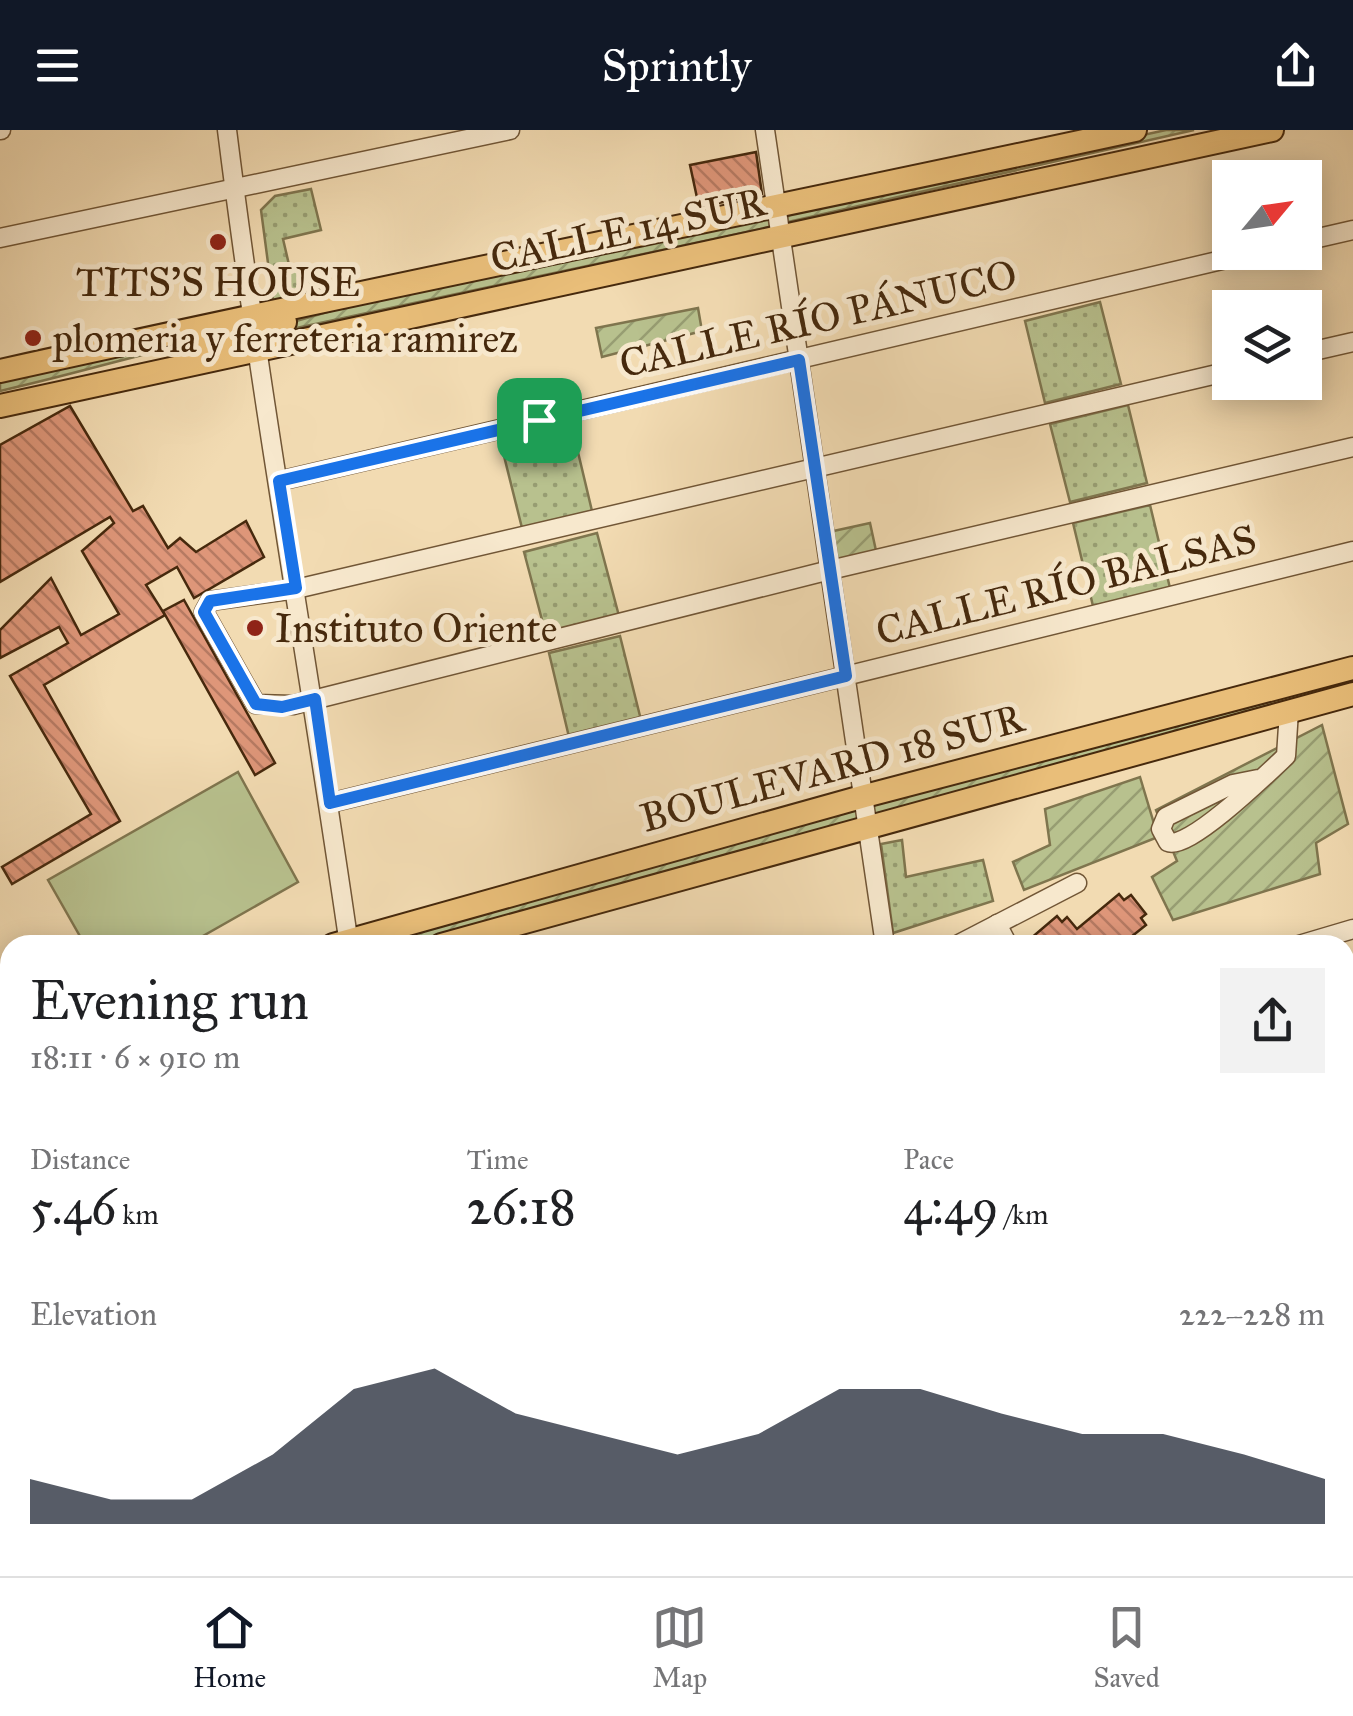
<!DOCTYPE html>
<meta charset="utf-8">
<style>
body{margin:0;font-family:"IM FELL Great Primer",serif;background:#f2f2f2;color:#202124;height:100vh;display:flex;flex-direction:column;font-size:38px;white-space:nowrap}
*{box-sizing:border-box;margin:0}
p{font-size:32px;color:#757577}
.icon{flex:none;width:55px;height:55px;fill:none;stroke:currentColor;stroke-width:2;stroke-linecap:round;stroke-linejoin:round}
.map{position:relative;flex:1;overflow:hidden}
.panel{position:absolute;left:0px;top:805px;width:1355px;height:642px;display:flex;flex-direction:column;background:#fff;border-radius:30px 30px 0 0;box-shadow:0 5px 25px #0003}
.panel>*{flex:none}
.needle{width:65px;rotate:61deg}
.tools{position:absolute;left:1212px;top:30px;display:grid;gap:20px}
.tools a{display:grid;place-items:center;width:110px;height:110px;border-radius:0px;background:#fff;box-shadow:0 5px 25px #0003;font-size:50px}
.pin{position:absolute;display:grid;place-items:center;width:85px;height:85px;color:#fff;margin:-42px;border-radius:20px;box-shadow:0 5px 15px #0006}
.round{display:grid;place-items:center;flex:none;width:105px;height:105px;border-radius:0px;background:#f2f2f2}
.overview{display:flex;align-items:center;justify-content:space-between;height:170px;padding:0 30px}
h1{font-size:55px;font-weight:600;line-height:75px}
.metrics{display:grid;grid-template-columns:repeat(3,1fr);gap:15px;height:170px;padding:10px 30px}
.metrics div{display:grid;align-content:center}
.metrics b{font-size:50px;font-weight:600}
.metrics small{font-size:28px;font-weight:400}
.metrics p{font-size:28px}
.chart{height:280px;padding:20px 30px}
.chart p{display:flex;justify-content:space-between}
.chart svg{width:100%;height:180px;margin-top:10px;fill:#111827;opacity:.7}
header{display:flex;justify-content:space-between;align-items:center;height:130px;padding:0 30px;background:#111827;color:#fff;font-size:45px;font-weight:600}
.tab-bar{display:flex;justify-content:space-around;align-items:center;height:140px;border-top:2px solid #e0e0e0;background:#fff;font-size:28px;color:#757577}
.tab-bar a{display:grid;justify-items:center;gap:5px}
.tab-bar .active{color:#111827}
.map>svg:first-child{display:block}
.grass{fill:url(#grass-dots);stroke:#7f754e;stroke-width:2.5}
.garden{fill:url(#garden-furrows);stroke:#7f754e;stroke-width:2.5}
.pitch{fill:#b8c18e;stroke:#7f754e;stroke-width:2.5}
.building{fill:url(#building-back-hatch);stroke:#46290d;stroke-width:2.5}
.lines{fill:none;stroke-linecap:round;stroke-linejoin:round}
.minor-casing{stroke:#715636;stroke-width:21}
.major-casing{stroke:#46290d;stroke-width:26}
.minor{stroke:#f7e8cd;stroke-width:18}
.major{stroke:#e9be79;stroke-width:22}
.route-casing{stroke:#fff;stroke-width:20}
.route{stroke:#1a73e8;stroke-width:12}
.poi-dot{fill:#8f2418;stroke:#f7e8cd;stroke-width:4}
.labels{text-anchor:middle;dominant-baseline:central;stroke-width:10;stroke-linejoin:round;paint-order:stroke}
.street-label{font-size:40px;fill:#46290d;stroke:#f7e8cd}
.poi-label{font-size:40px;fill:#46290d;stroke:#f7e8cd;text-anchor:start}
</style>
<header><svg class="icon" aria-label="menu" viewBox="0 0 24 24"><path d="M4 6h16M4 12h16M4 18h16"/></svg>Sprintly<svg class="icon" aria-label="share" viewBox="0 0 24 24"><path d="M12 15V3M7 8l5-5 5 5M5 13v7h14v-7"/></svg></header>
<div class="map">
<svg width="1353" height="1446" viewBox="0 0 1353 1446">
<defs>
<pattern id="grass-dots" width="8" height="8" patternUnits="userSpaceOnUse" patternTransform="scale(2.5)"><rect width="8" height="8" fill="#b8c18e"/><path d="M2 2h.1M6 6h.1" fill="none" stroke="#979d72" stroke-width="1.8" stroke-linecap="round"/></pattern>
<pattern id="garden-furrows" width="10" height="10" patternUnits="userSpaceOnUse" patternTransform="scale(2.5)"><rect width="10" height="10" fill="#b8c18e"/><path d="M-1 1l2-2M0 10L10 0M9 11l2-2" fill="none" stroke="#979d72"/></pattern>
<pattern id="building-back-hatch" width="6" height="6" patternUnits="userSpaceOnUse" patternTransform="scale(2.5)"><rect width="6" height="6" fill="#de9679"/><path d="M-1 5l2 2M0 0l6 6M5-1l2 2" fill="none" stroke="#b67a62"/></pattern>
</defs>
<rect width="100%" height="100%" fill="#f2dbb2"/>
<filter id="stains"><feTurbulence type="fractalNoise" baseFrequency=".002" numOctaves="4"/><feColorMatrix values="0 0 0 0 .2 0 0 0 0 .09 0 0 0 0 .02 0 0 0 .5 -.17"/></filter>
<radialGradient id="worn" r=".72"><stop offset=".6" stop-color="#630" stop-opacity="0"/><stop offset="1" stop-color="#630" stop-opacity=".3"/></radialGradient>
<g class="grass">
<path d="M311,59L321,100L283,109L290,139L313,136L319,162L273,171L261,80L275,66Z"/>
<path d="M1100,172L1121,254L1045,273L1025,191Z"/>
<path d="M1128,275L1147,353L1070,372L1050,294Z"/>
<path d="M572,297L592,381L522,398L501,314Z"/>
<path d="M1150,375L1170,458L1093,476L1073,393Z"/>
<path d="M597,403L619,486L546,505L524,422Z"/>
<path d="M620,506L641,590L569,607L549,523Z"/>
<path d="M902,710L906,747L983,730L993,771L893,803L881,714Z"/>
</g>
<g class="garden">
<path d="M1166,0H1194L788,92L786,83Z"/>
<path d="M768,86L770,97L273,203L272,198L386,165Z"/>
<path d="M698,178L702,201L602,227L596,198Z"/>
<path d="M234,197L236,203C156,219 80,243 0,261V248Z"/>
<path d="M870,393L878,430L837,439L829,402Z"/>
<path d="M1353,538V564L441,815H332Z"/>
<path d="M1322,595L1348,694L1316,713L1320,744L1173,790L1152,747L1177,731L1156,680Z"/>
<path d="M1140,647L1158,707L1024,760L1013,732L1050,715L1045,679Z"/>
</g>
<path class="pitch" d="M238,642L298,752L187,815H85L48,750Z"/>
<g class="building">
<path d="M756,22L762,64L699,77L690,35Z"/>
<path d="M70,276L133,381L143,376L168,418L180,408L196,422L246,391L264,427L194,468L177,437L146,455L165,485L44,555L120,691L12,754L2,737L91,684L10,546L68,513L59,497L0,528V500L51,448L81,505L119,484L82,421L114,393L110,387L0,452V315Z"/>
<path d="M184,470L275,633L255,645L163,481Z"/>
<path d="M1119,764L1124,770L1131,765L1146,784L1141,788L1146,795L1121,815H1023L1057,786L1062,792L1067,787L1077,799Z"/>
</g>
<g class="lines">
<defs>
<g id="minor">
<path d="M0,0H1"/>
<path d="M227,0C261,273 310,543 349,815"/>
<path d="M765,0L885,815"/>
<path d="M0,108L510,0"/>
<path d="M1305,111L1353,100"/>
<path d="M1305,223L1353,212"/>
<path d="M1230,241L296,459L210,471L204,482L256,574L293,575L830,440L1353,317"/>
<path d="M279,351L1256,122"/>
<path d="M1258,649L1233,654L1166,687L1161,699L1168,712C1188,721 1268,643 1286,626L1289,581"/>
<path d="M330,673L1353,421"/>
<path d="M997,794L1008,815"/>
<path d="M957,815L1077,753"/>
<path d="M1299,815L1353,799"/>
<path d="M1345,898L1353,896"/>
<path d="M1345,996L1353,993"/>
<path d="M0,1071L10,1068"/>
<path d="M1345,1097L1353,1095"/>
<path d="M0,1185L10,1182"/>
<path d="M1345,1222L1353,1219"/>
<path d="M1345,1254L1353,1252"/>
<path d="M0,1297L10,1294"/>
<path d="M1345,1383L1353,1381"/>
<path d="M0,1408L10,1405"/>
<path d="M438,1438L439,1446"/>
<path d="M531,1438L533,1446"/>
<path d="M595,1438L596,1446"/>
<path d="M987,1438L988,1446"/>
<path d="M253,1446L280,1438"/>
<path d="M646,1446L672,1438"/>
<path d="M755,1446L780,1438"/>
<path d="M1160,1446L1185,1438"/>
</g>
<g id="major">
<path d="M185,218L285,192"/>
<path d="M0,241C377,157 757,82 1135,0"/>
<path d="M0,276L1272,0"/>
<path d="M333,815L865,666L1353,538"/>
<path d="M441,815L1353,564"/>
<path d="M0,906L10,903"/>
<path d="M0,937L10,934"/>
</g>
</defs>
<use href="#minor" class="minor-casing"/>
<use href="#major" class="major-casing"/>
<use href="#minor" class="minor"/>
<use href="#major" class="major"/>
</g>
<g class="lines">
<defs>
<path id="route" d="M799,230L846,546L330,673L315,569L282,577L256,574L204,482L210,471L296,458L279,351Z"/>
</defs>
<use href="#route" class="route-casing"/>
<use href="#route" class="route"/>
</g>
<g class="poi-dot">
<circle cx="218" cy="112" r="10"/>
<circle cx="33" cy="208" r="10"/>
<circle cx="255" cy="498" r="10"/>
</g>
<g class="labels">
<g class="street-label">
<text transform="translate(628 100) rotate(-12)">CALLE 14 SUR</text>
<text transform="translate(818 189) rotate(-13)">CALLE RÍO PÁNUCO</text>
<text transform="translate(1066 455) rotate(-14)">CALLE RÍO BALSAS</text>
<text transform="translate(832 638) rotate(-15)">BOULEVARD 18 SUR</text>
</g>
<g class="poi-label">
<text x="218" y="152" text-anchor="middle">TITS'S HOUSE</text>
<text x="53" y="208">plomeria y ferreteria ramirez</text>
<text x="275" y="498">Instituto Oriente</text>
</g>
</g>
<rect width="100%" height="100%" filter="url(#stains)"/>
<rect width="100%" height="100%" fill="url(#worn)"/>
</svg>
<div class="tools">
<a><svg class="needle" viewBox="-14 -14 28 28"><path d="M0-13l5 13h-10z" fill="#e53935"/><path d="M0 13l5-13h-10z" fill="#757577"/></svg></a>
<a><svg class="icon" aria-label="layers" viewBox="0 0 24 24"><path d="M12 4l9 5-9 5-9-5zM3 14l9 5 9-5"/></svg></a>
</div>
<div class="pin" style="left:539px;top:290px;background:#1e9e55"><svg class="icon" aria-label="arrive" viewBox="0 0 24 24"><path d="M6 21V4h12l-3 4 3 4H6"/></svg></div>
<section class="panel">
<div class="overview"><div><h1>Evening run</h1><p>18:11 · 6 × 910 m</p></div><a class="round"><svg class="icon" aria-label="share" viewBox="0 0 24 24"><path d="M12 15V3M7 8l5-5 5 5M5 13v7h14v-7"/></svg></a></div>
<div class="metrics">
<div><p>Distance</p><b>5.46<small> km</small></b></div>
<div><p>Time</p><b>26:18</b></div>
<div><p>Pace</p><b>4:49<small> /km</small></b></div>
</div>
<div class="chart"><p><span>Elevation</span>222–228 m</p>
<svg viewBox="0 0 160 44" preserveAspectRatio="none"><path d="M0 44V33L10 38L20 38L30 27L40 11L50 6L60 17L70 22L80 27L90 22L100 11L110 11L120 17L130 22L140 22L150 27L160 33V44z"/></svg>
</div>
</section>
</div>
<nav class="tab-bar">
<a class="active"><svg class="icon" aria-label="home" viewBox="0 0 24 24"><path d="M3 11l9-7 9 7M6 9v11h12V9"/></svg>Home</a>
<a><svg class="icon" aria-label="map" viewBox="0 0 24 24"><path d="M3 6l6-2 6 2 6-2v14l-6 2-6-2-6 2zM9 4v14M15 6v14"/></svg>Map</a>
<a><svg class="icon" aria-label="saved" viewBox="0 0 24 24"><path d="M7 4h10v16l-5-4-5 4z"/></svg>Saved</a>
</nav>
